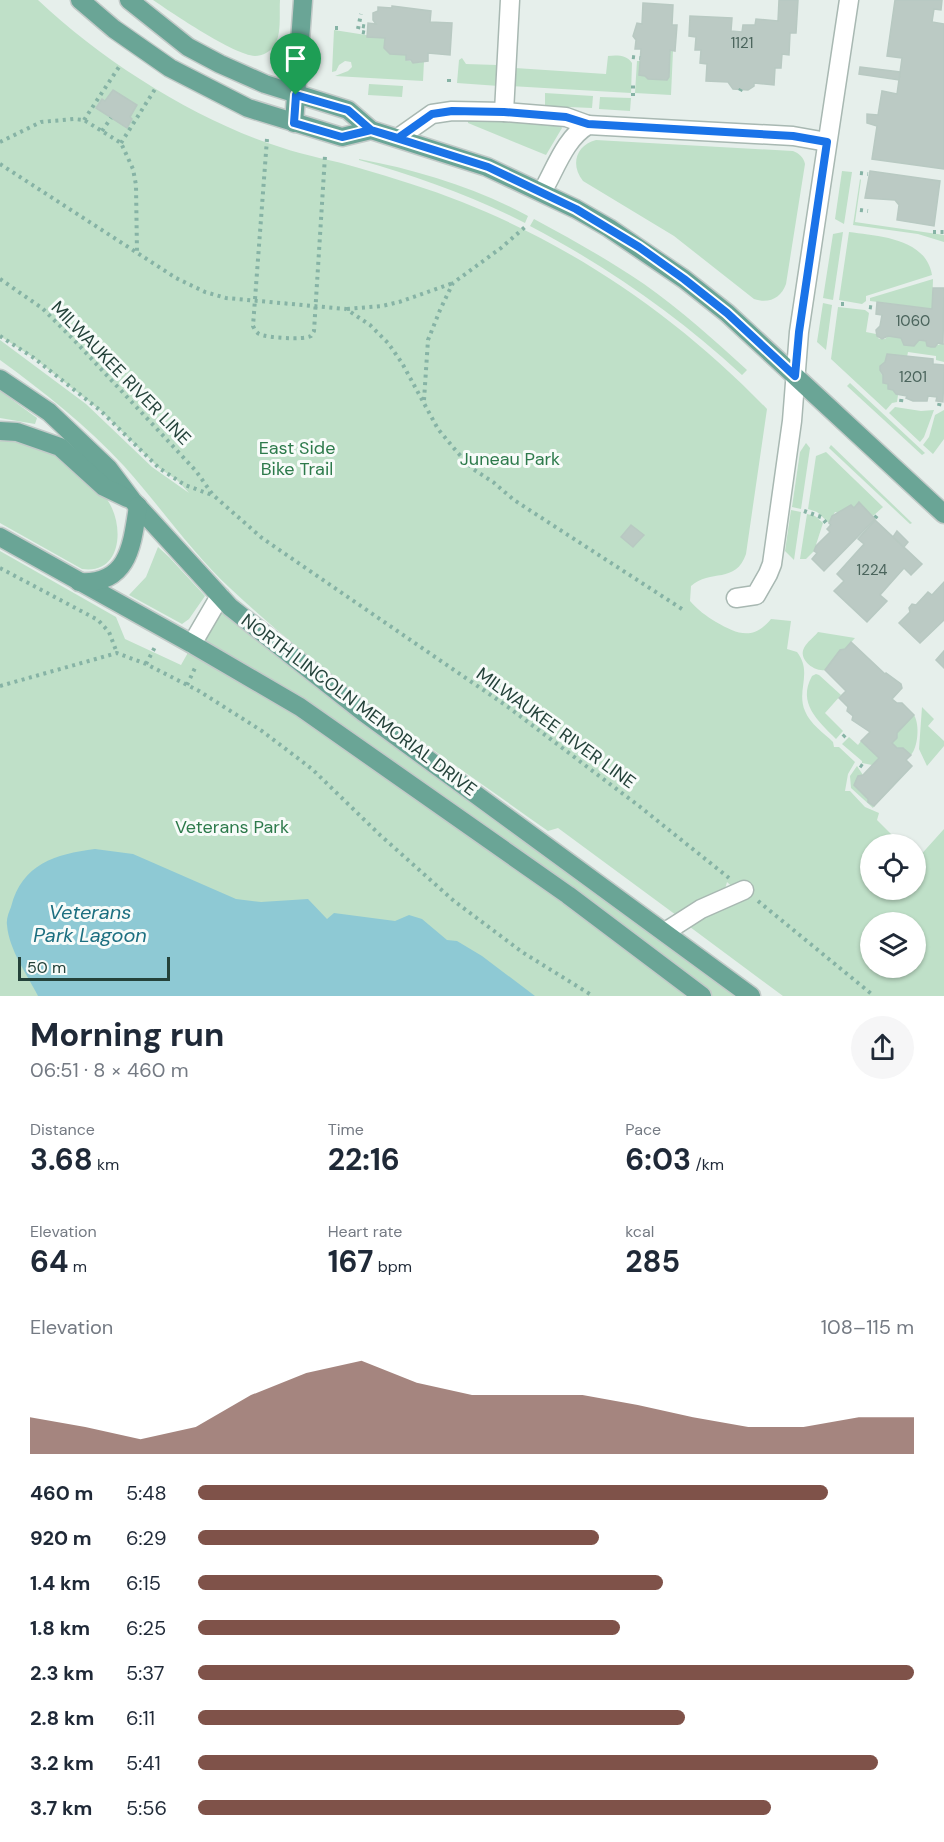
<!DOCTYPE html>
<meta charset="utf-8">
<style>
body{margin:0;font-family:"DM Sans",sans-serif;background:#f6f6f7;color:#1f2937;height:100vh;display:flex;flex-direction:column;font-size:22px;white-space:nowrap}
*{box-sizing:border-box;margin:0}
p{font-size:20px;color:#747a83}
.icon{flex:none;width:33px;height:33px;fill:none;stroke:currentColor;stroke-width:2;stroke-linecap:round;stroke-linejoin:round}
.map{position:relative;height:996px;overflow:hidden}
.side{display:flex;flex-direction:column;background:#fff;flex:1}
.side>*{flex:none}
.buttons{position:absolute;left:860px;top:834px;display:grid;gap:12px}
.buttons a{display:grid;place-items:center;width:66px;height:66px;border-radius:50%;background:#fff;box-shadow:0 2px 4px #0004;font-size:30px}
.scale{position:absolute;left:18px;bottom:15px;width:152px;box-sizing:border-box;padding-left:6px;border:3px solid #24423a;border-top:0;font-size:16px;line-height:21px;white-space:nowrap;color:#24423a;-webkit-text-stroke:4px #f7fbf9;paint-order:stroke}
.pin{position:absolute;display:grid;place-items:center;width:51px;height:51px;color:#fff;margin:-62px -26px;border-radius:50% 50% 50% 0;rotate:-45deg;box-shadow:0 0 6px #0007}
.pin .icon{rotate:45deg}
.round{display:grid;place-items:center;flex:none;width:63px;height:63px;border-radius:32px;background:#f6f6f7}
.summary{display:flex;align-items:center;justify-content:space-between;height:102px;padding:0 30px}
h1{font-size:33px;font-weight:700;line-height:45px}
.stats{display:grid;grid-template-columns:repeat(3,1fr);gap:9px;height:102px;padding:6px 30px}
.stats div{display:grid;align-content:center}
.stats b{font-size:30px;font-weight:700}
.stats small{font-size:16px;font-weight:400}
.stats p{font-size:16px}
.chart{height:168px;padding:12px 30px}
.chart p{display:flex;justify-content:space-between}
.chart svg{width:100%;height:108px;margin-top:6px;fill:#7f5249;opacity:.7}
ul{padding:0 30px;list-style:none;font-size:20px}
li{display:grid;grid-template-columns:96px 72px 1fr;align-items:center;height:45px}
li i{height:15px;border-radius:8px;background:#7f5249}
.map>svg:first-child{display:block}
.green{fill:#bfe0c8;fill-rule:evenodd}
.water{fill:#8ec9d4}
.building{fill:#bbcac4;stroke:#b8c9c2;stroke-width:1.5}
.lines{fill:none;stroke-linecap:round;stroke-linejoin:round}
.minor-casing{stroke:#a8b8b2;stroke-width:21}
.major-casing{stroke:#c2cac8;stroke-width:21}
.path{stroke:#86b3a5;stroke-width:4;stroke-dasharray:3 4.5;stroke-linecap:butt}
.minor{stroke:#fff;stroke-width:18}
.major{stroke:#6aa596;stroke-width:18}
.route-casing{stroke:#fff;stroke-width:12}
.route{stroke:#1a73e8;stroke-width:8}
.labels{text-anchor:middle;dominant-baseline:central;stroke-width:6;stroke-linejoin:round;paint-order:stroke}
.number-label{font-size:15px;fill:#4a645c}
.street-label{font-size:18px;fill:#24423a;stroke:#f7fbf9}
.park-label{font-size:18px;fill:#2d7a4b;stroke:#f7fbf9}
.water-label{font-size:20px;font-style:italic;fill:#1c6f80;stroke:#f7fbf9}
</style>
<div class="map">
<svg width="944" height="996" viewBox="0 0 944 996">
<rect width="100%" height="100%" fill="#e6efeb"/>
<g class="green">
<path d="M0,0H38C102,61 197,121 280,147C306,156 333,160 359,168C394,178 429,189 462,202C578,248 681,320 767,409L746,554C736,584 710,569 691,586L690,601C698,610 706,616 716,622C737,634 753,641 771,619L791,621L787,649L797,652C813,673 796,690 805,711C810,724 824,733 833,742L834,747H839L855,762L848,774L845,791H850L865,807L879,813L877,820L901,844H870V890H915V858L917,859L944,829V996H783L686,924L739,893L727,882L725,889L676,915L558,828L548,831C440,754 328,680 231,589C191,552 160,506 124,466C87,426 44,392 0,360V340L86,404L152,467L189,493L177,480L159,468L101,411L34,358L0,336ZM870,922H915V968H870Z"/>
<path d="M153,0H280C279,13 282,35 274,46C270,52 262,56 255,56C234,55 172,13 153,0Z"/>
<path d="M501,0L499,86L457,83L459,60L462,58L466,64L497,65Z"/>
<path d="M334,30L385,38L384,48L390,54L406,55V60L418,63L424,61L423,81L335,76L348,71L352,67L351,62L345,61L339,65L336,71L332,72Z"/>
<path d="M670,50L673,51L671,95L635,93L637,61H640L639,75L645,76L648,79L666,80L669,77Z"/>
<path d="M608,56C617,55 627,55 632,63L631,93L510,86L515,68L606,74Z"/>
<path d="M369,84L403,86L402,97L368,95Z"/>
<path d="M545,93L593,96L592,108L545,106Z"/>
<path d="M600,97L631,98L630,111L599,109Z"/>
<path d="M468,120L560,125L562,128L546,155L468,123Z"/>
<path d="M596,140L793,151C799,153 804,158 805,164L786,284C781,298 769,304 754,299L674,236L583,181C570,165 576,145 596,140Z"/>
<path d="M359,159C418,170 476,188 528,216L525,223C472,196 416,176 359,160Z"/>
<path d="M842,171L852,172L844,224L835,219Z"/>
<path d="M860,179L861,180L855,222L944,235V242L918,234L853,225Z"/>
<path d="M534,219C571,239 609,260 644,284C681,310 714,340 747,370L742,375C677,315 608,267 530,226Z"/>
<path d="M843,232L833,300L823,298L833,234Z"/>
<path d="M849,232C878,236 926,238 932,275L866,296V301L862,304L839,300Z"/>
<path d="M933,279L932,309L870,301V298Z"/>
<path d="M823,303L832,305L826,350L817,342Z"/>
<path d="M838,307L865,310L869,313L866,332L876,334L879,339H885L888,336L901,338L904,345L914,346L919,340L926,341L927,346L931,347L944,343V362L936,360V356L908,352L907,357L887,354L885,362L880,366L881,374L883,375V383L888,384L889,389L893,390L898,395L897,402L892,403L886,410L831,359Z"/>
<path d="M850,383L925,453L922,455L847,386Z"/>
<path d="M0,391L37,418L35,424L0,418Z"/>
<path d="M895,407L921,411L934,410L924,437L920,442L889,413Z"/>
<path d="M944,410V439L933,454L923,445L929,437L935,415Z"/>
<path d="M0,438C21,442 43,445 61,458C70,464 78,472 86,479C92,485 101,491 106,498C125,523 123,575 82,569L0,523Z"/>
<path d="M806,443L810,448L801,509L792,507L800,452Z"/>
<path d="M831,445L912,523L910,524L829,448Z"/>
<path d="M826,452L883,507L873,516L859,503L854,508L851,505L839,513L835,512L829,523L817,512L808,509L816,456Z"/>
<path d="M791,510L801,512L794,560L785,551Z"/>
<path d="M807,514L815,516L823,523L814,551L806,559H800Z"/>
<path d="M158,547L169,557L205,596L189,619L182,624L129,595L146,577Z"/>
<path d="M0,551L116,617L125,639L181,665L220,596L751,996H0Z"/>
<path d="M818,632L855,638L845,649L840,650L825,670C814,672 798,659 804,648C807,642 814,637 818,632Z"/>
<path d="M816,674L819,675L841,695L825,713L843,731L836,739C818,721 797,703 812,676Z"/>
<path d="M922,707L934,719L928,726L944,741V746L927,766L919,749Z"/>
<path d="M914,715C920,725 918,747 911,755L903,748H897L892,743L897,733Z"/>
<path d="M849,737L858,745L861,741L879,758L872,765L862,763V761L842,744Z"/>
<path d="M857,766L863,775L858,777L854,785L868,799V802L874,806L873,808L851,788L850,776Z"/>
</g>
<path class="water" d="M95,849L133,854L236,899L261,902L308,899L327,919L334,913L395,921L409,915L422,919L447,940L457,941L482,956L535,996H38C27,974 9,950 7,925C6,919 9,912 11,907C22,864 55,854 95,849Z"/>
<g class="building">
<path d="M779,0H798L796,33H790L789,55L782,54L781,68H775L774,85L754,83V86L748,90L733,89L728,82L706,81L707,64L700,63L701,50H695L696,37L689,36L690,16L732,18L731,31L742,32L743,25H755L756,19L778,21Z"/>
<path d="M895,0H942L941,10L934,9L932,22L944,24V169L872,159L877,126L867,123V114L878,115L882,91L897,94L902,58L887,56Z"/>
<path d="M643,3L673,5L672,25H677L675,51L670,50L669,77L667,80L648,79L645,76L639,75L641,49H635L636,40L633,36L637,23L642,24Z"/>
<path d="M392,6L431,11L430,22L452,23L450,55L428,53V61L413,63L411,60H406V55L390,54L384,48L385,38L367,37L368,23L376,24L373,20V13L378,11V7L392,8Z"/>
<path d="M860,67L900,72L899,80L859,74Z"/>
<path d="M113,90L137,105L130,117L132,119L127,128L96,108L102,99L105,101Z"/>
<path d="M870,171L940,181L934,226L897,220L899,205L895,200L865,198Z"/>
<path d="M933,288H944L943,344L938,343L935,347H931L927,346L926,341L919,340L914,346L904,345L901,338L888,336L882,339L877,336L876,330L880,326L882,315L876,314L877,302L932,309Z"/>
<path d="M887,354L933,359V364L944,365L943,402L936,401L937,397L928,396L927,401H913L906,398L907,396L896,394L893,390L888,389V384L883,383V375L880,370V366L885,362Z"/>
<path d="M859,502L875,519L824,571L812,559L817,553L814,551L816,546L830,532L827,529L831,525L829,523L832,516L851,505L854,508Z"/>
<path d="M875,520L922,564L911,575L904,568L880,595L887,601L867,622L834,591L844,581L837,574L864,544L858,539Z"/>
<path d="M631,525L644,535L633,547L621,537Z"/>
<path d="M897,531L908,542L904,547L893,537Z"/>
<path d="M944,582V620L920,643L899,623L910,612L909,608L912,604L916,605L928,592L932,595Z"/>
<path d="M851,642L885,674L886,673L901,684L902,688L892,699L897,703H902L914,715L897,733V738L892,743L897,748H903L911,755L906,760L912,766L874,806L868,802V799L854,785L858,776L863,775L879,758L861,741L870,732L852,720L853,716L847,711L848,707L839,698L846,691L825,670L840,650L845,649Z"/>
<path d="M944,651V668L936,660Z"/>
</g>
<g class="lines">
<defs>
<g id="minor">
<path d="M504,112L510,0"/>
<path d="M398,138L432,114L452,111L504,112L566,117L588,125"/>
<path d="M542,192C555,170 565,138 588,125L793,136L827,142"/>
<path d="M736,598L756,595L768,574L772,564L792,421L799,332L849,0"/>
<path d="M192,644L220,596"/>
<path d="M665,932L701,909L744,890"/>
</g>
<g id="major">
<path d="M80,0L114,29L170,68L248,108L342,137L371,130"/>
<path d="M129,0L188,47L220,64L265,84L348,110L371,130L487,167L576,209L609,228L684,279L727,313L944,514"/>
<path d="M294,123L303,0"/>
<path d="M0,379L49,412L108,468L132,500L230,607L363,712L751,996"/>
<path d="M0,431L17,432L60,447L104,487L127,498"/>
<path d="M0,537L192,644L300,707L568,895L702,996"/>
<path d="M79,582C129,585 132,545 138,506"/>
</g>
</defs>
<use href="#minor" class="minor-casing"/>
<use href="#major" class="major-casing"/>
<g class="path">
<path d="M362,26L368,27"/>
<path d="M335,28H342"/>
<path d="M358,29L361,14"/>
<path d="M362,32L367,33"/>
<path d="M632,57L640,58"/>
<path d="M449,82V79"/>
<path d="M740,91L741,89"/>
<path d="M633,96V84"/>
<path d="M84,120L121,64"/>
<path d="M102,131L111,118"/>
<path d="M267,139L253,326C255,330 255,331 259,334C267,338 304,340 311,336L314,331L325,156"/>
<path d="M0,142L41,122L74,119L84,120L121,143L133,169L136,185L137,253"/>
<path d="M121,143L157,86"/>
<path d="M0,164L176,278L205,292L226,298L346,309L370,325L388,343L402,363L438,429L457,452L473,469L493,482L514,500L682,609"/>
<path d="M860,173L868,174"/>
<path d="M860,210L868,211"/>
<path d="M933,232H944"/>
<path d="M0,279L42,308L73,339L196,471L213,495L262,538L508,707L639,806L729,878"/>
<path d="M841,304H846"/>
<path d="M869,307L876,308"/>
<path d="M347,309L382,306L399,302L453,283"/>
<path d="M0,336L34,358L101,411L159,468L185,485L212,495"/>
<path d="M424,400L428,340L440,310L453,283L501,248L525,227"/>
<path d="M901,402L902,395"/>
<path d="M939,406L940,401"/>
<path d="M804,511L821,517L829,526"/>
<path d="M875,518L879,513"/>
<path d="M0,568L98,620L109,632L117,653"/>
<path d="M146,664L156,645"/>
<path d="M187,685L195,668"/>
<path d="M0,686L117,653L146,664L199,691L262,731L312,769L380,835L454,901L522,952L593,996"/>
<path d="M843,737L847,733"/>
<path d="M860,765L863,767"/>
<path d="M758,901L874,996"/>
</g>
<use href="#minor" class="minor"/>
<use href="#major" class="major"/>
</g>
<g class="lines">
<defs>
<path id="route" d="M296,95L348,110L371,130L488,167L576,209L639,247L684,279L727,313L795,376L799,332L827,142L793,136L588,124L566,117L504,112L452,111L432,114L398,138L371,130L342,137L294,123L296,95"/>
</defs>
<use href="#route" class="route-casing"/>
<use href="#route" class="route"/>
</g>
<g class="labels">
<g class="number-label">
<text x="742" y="43">1121</text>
<text x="913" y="321">1060</text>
<text x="913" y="377">1201</text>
<text x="872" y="570">1224</text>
</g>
<g class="street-label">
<text transform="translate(121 373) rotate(46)">MILWAUKEE RIVER LINE</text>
<text transform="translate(359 705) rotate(37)">NORTH LINCOLN MEMORIAL DRIVE</text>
<text transform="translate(556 728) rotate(36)">MILWAUKEE RIVER LINE</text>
</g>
<g class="park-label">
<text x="297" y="448">East Side<tspan x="297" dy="21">Bike Trail</tspan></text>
<text x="510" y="459">Juneau Park</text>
<text x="232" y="827">Veterans Park</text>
</g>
<g class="water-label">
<text x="90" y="912">Veterans<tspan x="90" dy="23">Park Lagoon</tspan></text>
</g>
</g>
</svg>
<div class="buttons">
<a><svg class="icon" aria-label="locate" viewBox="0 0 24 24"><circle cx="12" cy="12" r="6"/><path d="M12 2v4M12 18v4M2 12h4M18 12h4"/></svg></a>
<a><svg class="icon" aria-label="layers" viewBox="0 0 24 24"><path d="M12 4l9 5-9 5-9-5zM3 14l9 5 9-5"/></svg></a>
</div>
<div class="scale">50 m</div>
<div class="pin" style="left:296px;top:95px;background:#1e9e55"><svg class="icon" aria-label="arrive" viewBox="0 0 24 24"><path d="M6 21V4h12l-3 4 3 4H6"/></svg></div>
</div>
<section class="side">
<div class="summary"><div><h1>Morning run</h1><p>06:51 · 8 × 460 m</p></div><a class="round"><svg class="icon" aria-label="share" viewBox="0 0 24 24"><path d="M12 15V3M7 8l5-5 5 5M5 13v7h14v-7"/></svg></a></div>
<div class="stats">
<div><p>Distance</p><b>3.68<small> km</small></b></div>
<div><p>Time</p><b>22:16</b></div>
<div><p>Pace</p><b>6:03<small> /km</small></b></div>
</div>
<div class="stats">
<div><p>Elevation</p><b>64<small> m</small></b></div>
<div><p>Heart rate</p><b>167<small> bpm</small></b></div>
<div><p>kcal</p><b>285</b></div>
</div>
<div class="chart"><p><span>Elevation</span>108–115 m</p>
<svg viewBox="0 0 160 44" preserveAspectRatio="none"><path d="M0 44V29L10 33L20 38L30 33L40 20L50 11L60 6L70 15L80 20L90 20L100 20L110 24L120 29L130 33L140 33L150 29L160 29V44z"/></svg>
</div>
<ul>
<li><b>460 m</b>5:48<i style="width:88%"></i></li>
<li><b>920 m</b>6:29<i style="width:56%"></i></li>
<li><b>1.4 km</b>6:15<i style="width:65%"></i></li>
<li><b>1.8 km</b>6:25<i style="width:59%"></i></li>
<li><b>2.3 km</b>5:37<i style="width:100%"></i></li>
<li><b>2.8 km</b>6:11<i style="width:68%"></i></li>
<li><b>3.2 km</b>5:41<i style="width:95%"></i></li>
<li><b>3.7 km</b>5:56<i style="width:80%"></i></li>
</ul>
</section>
